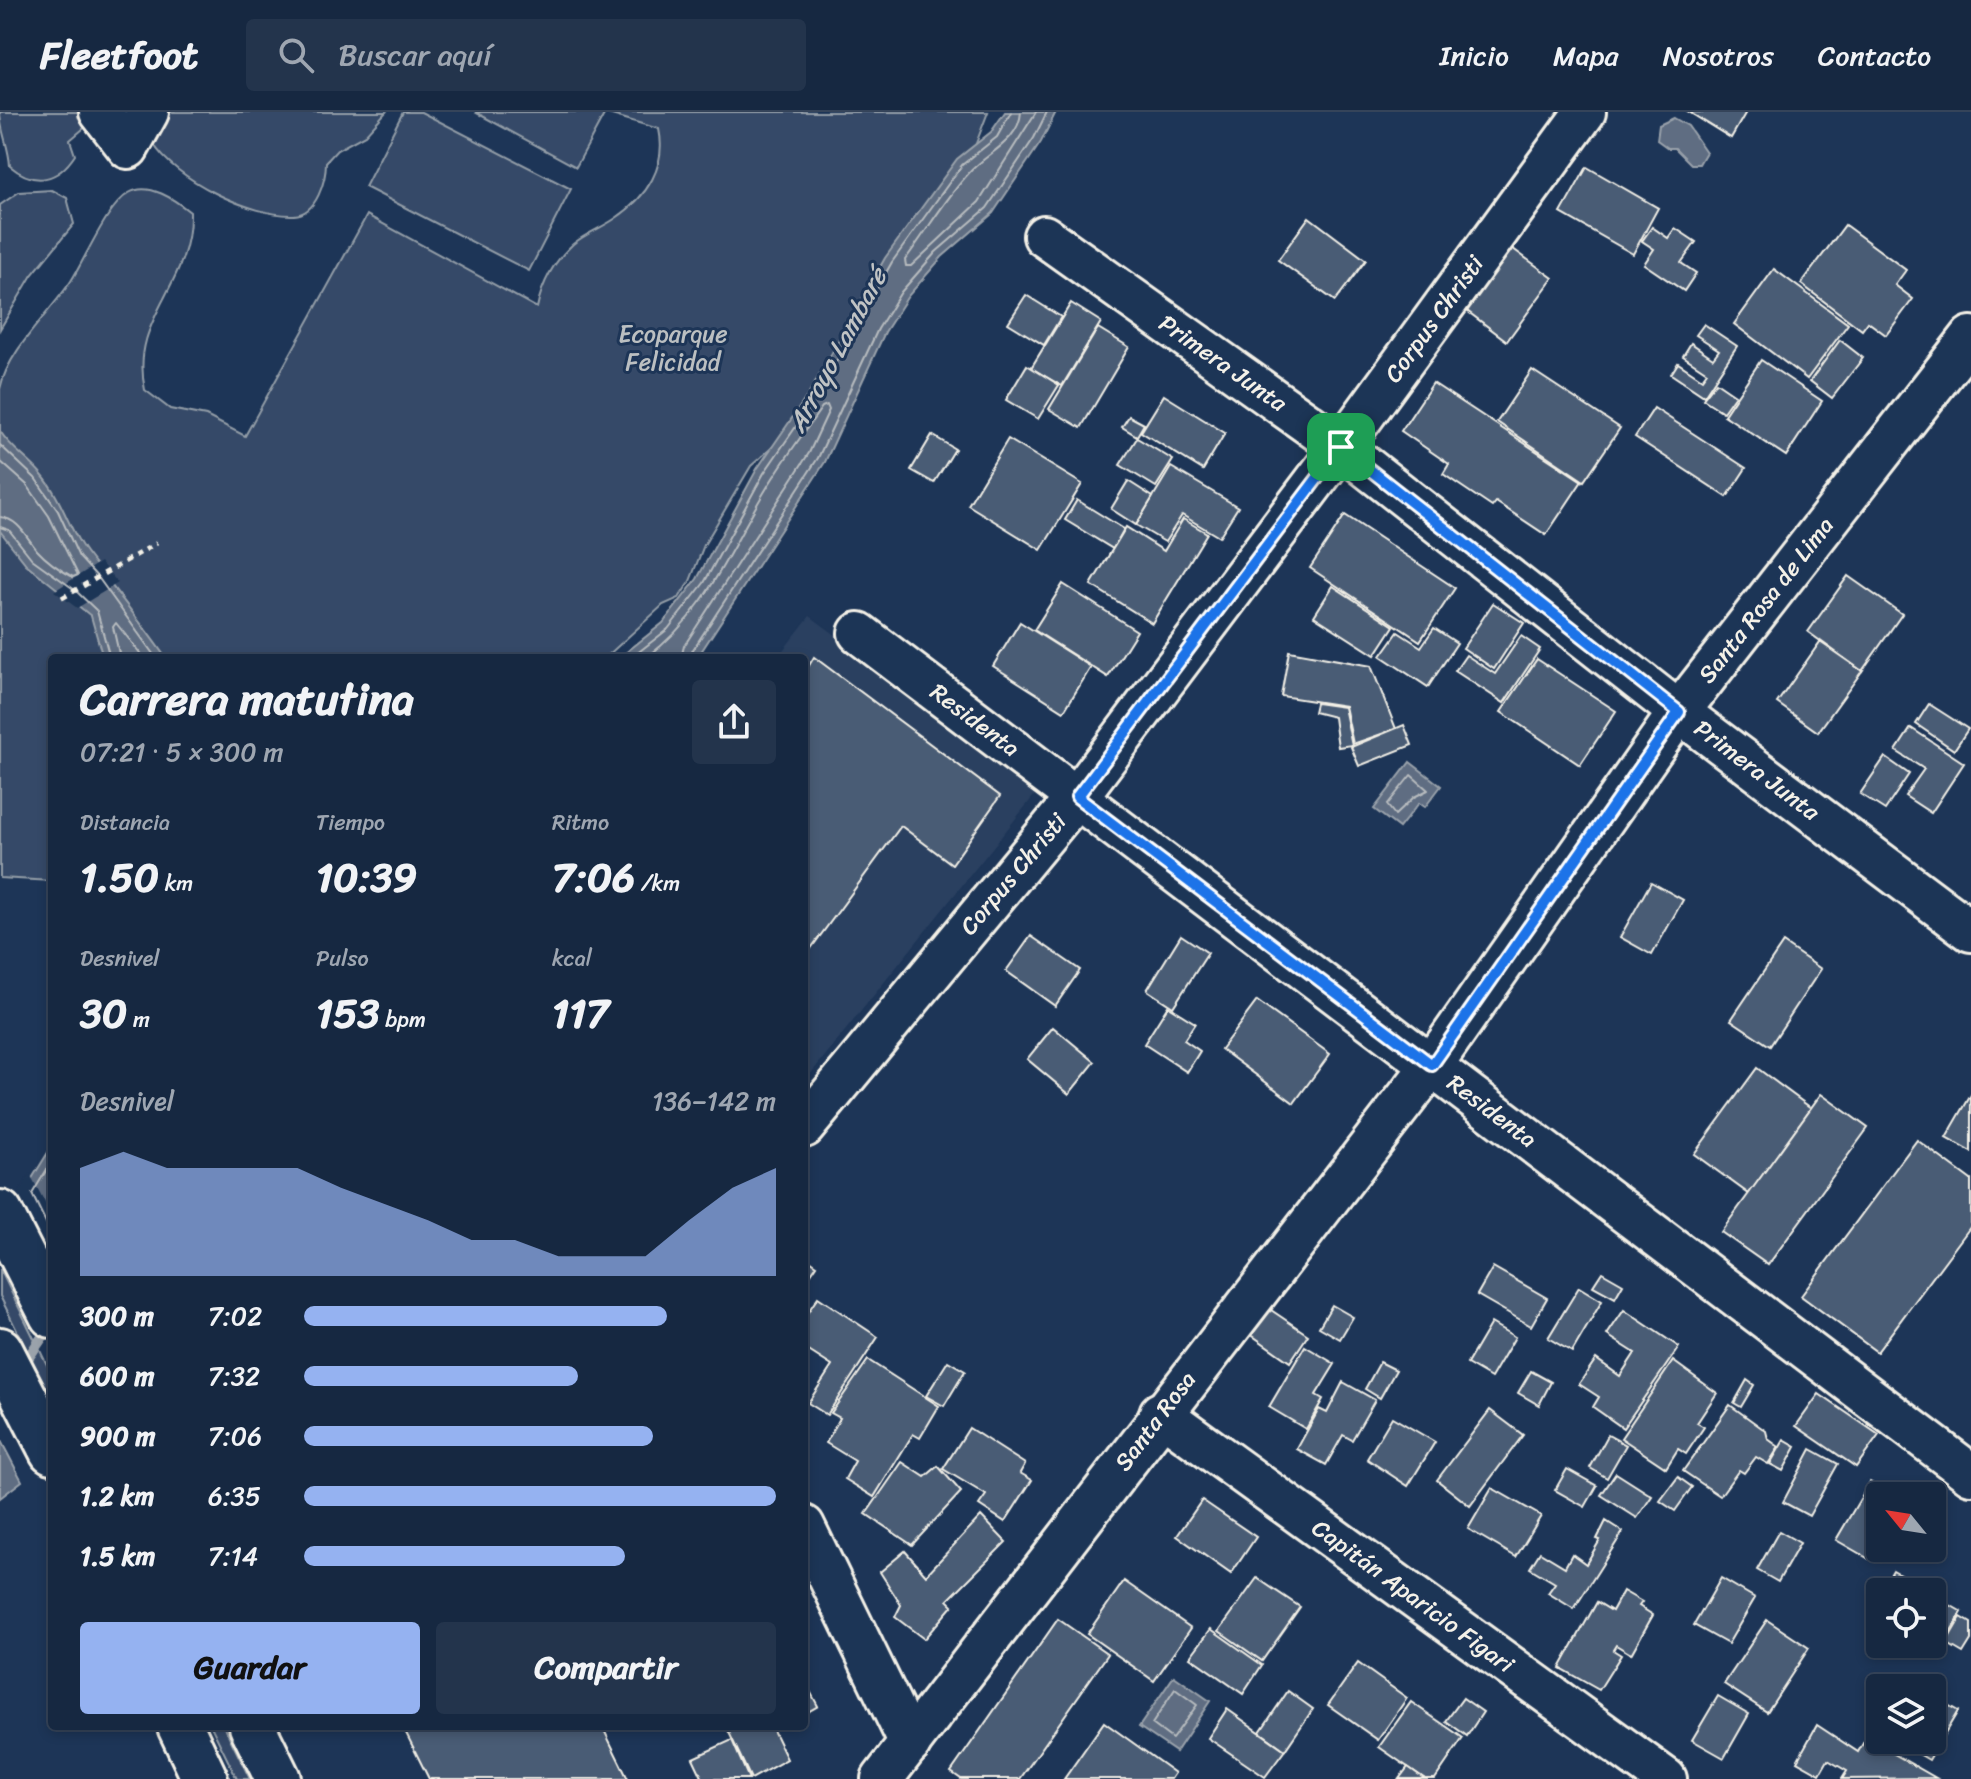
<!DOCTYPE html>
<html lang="es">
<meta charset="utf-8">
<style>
body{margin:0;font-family:Sriracha,sans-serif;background:#23344c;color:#f1f3f6;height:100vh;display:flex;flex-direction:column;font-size:30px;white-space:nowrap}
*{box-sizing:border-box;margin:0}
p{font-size:26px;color:#9ea6b1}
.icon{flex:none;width:44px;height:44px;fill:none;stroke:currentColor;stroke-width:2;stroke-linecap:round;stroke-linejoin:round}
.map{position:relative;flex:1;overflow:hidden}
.sheet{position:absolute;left:48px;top:542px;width:760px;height:1076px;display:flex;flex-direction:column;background:#162841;border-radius:8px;box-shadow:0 4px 12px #0003,0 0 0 2px #35445a}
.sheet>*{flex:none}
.needle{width:52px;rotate:300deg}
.tools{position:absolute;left:1866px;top:1370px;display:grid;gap:16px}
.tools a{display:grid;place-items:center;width:80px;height:80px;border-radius:8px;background:#162841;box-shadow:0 4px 12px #0003,0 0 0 2px #35445a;font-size:40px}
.pin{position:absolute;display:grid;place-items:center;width:68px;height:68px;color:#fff;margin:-34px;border-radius:16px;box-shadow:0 4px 12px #0006}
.round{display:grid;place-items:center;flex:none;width:84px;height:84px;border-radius:8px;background:#23344c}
.overview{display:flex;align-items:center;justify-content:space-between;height:136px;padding:0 32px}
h1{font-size:44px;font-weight:800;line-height:60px}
.metrics{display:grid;grid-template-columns:repeat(3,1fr);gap:12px;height:136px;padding:8px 32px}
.metrics div{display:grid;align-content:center}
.metrics b{font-size:40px;font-weight:800}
.metrics small{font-size:22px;font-weight:400}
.metrics p{font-size:22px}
.chart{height:224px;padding:16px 32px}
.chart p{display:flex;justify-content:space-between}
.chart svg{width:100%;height:144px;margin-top:8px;fill:#95b2f1;opacity:.7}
.action{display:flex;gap:16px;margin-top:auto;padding:16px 32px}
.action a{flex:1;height:92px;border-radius:8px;background:#95b2f1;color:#111;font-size:32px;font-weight:800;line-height:92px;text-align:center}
.action a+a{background:#23344c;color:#f1f3f6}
ul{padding:0 32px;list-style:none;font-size:26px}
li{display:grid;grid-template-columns:128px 96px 1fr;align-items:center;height:60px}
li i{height:20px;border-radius:10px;background:#95b2f1}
header{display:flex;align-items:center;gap:48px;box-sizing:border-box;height:112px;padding:0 40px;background:#162841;border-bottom:2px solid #35445a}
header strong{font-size:38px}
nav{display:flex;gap:44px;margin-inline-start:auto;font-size:28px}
.search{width:560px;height:72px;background:#23344c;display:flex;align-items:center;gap:20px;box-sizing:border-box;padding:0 28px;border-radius:8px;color:#9ea6b1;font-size:30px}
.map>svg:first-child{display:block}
.built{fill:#2a4060}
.green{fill:#354a67;stroke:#949ea8;stroke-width:2}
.water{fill:#5e6d82;stroke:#9aa2ab;stroke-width:2}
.pier{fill:#1d3557}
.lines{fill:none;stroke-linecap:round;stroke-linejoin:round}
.shore{stroke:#b8bcbf;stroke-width:2}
.stream{stroke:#9aa2ab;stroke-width:11}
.building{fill:#485b74;stroke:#f4f1e8;stroke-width:2}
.street-casing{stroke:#f4f1e8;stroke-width:46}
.primary-casing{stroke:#f4f1e8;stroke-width:50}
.path{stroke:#f4f1e8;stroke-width:5;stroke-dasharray:6 6;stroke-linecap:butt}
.street{stroke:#1d3557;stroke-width:40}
.primary{stroke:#1d3557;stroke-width:44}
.route-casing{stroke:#fff;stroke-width:16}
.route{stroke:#1a73e8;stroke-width:10}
.labels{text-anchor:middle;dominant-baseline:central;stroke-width:6;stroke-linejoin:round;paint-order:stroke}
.street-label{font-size:24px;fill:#f4f1e8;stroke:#1d3557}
.park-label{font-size:24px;fill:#bbbfc1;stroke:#1d3557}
.water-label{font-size:26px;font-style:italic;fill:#c0c3c4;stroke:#1d3557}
</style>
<header>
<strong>Fleetfoot</strong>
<div class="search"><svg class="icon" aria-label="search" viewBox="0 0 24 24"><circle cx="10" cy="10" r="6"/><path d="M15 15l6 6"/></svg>Buscar aquí</div>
<nav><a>Inicio</a><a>Mapa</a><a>Nosotros</a><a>Contacto</a></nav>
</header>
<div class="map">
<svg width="1971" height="1667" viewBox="0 0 1971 1667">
<rect width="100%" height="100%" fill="#1d3557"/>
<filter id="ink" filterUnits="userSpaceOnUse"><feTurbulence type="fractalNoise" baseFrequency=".0125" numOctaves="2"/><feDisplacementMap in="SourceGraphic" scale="16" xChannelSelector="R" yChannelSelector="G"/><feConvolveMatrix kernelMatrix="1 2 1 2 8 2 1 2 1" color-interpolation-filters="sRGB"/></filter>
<g filter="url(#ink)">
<path class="built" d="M810,504L1041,675L804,970V546H777Z"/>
<g class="green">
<path d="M0,0H103L70,28L75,43C58,69 35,75 10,54C9,34 0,19 0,0Z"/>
<path d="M149,0H386L365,23L337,38L326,50C326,68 317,102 294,103C252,105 174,67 153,31C149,23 150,9 149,0Z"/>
<path d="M403,0H421L571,77L529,159L365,75Z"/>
<path d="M475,0H988L975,34L854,222L777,331L751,354L704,433L690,469L679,486L663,493L605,546H52V769L0,766V277C8,238 50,201 71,169C86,146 106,95 129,81C149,69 175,88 190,100C192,175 129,205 145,278L170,297L206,304L245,324L367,103L537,196C542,171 553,150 573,132C586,121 602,116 616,106C647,85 667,54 659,17L605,1L576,55Z"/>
<path d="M52,78L67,86L74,112L32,163L0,217V93L19,80Z"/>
<path d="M0,1157L52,1263V1290L0,1184Z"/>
<path d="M211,1614H224L250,1667H237Z"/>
</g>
<g class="water">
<path d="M1005,0H1056L1041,30L993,101L942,145L908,184L885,220L825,350L697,546H619L663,511L697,467L757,357L810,280L885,146L957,47L991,20Z"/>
<path d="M1674,6L1688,14L1706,40L1699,52H1691L1675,36H1668L1657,28L1659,13Z"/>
<path d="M0,319C11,337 29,347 42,363C63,388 70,421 88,443C114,477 141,510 166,546H103L91,504L26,452L0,419Z"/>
<path d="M1410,650L1441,674L1425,695L1419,691L1399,716L1374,697Z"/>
<path d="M52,1034V1142L23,1081Z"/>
<path d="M0,1327L22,1369L0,1386Z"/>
<path d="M1174,1564L1210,1589L1176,1640L1139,1615Z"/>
</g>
<g class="pier">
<path d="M100,450L118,471L77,496L54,479Z"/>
<path d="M30,1062L52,1104V1146L19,1082Z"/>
</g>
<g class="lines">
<g class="shore">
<path d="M1021,0C1019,30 986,41 969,61C945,87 926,120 905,148L906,154H911L979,90L1036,0"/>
<path d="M0,333L35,366L58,399L79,445L100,468L156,546"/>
<path d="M0,349L27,373L49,404L78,463L73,465C60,458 47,449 37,438C26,425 19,407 0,405"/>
<path d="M0,415L9,418L32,447L75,478L97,499L110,546"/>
<path d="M120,546L113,515L116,511L144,546"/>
<path d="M631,546L668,517L704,471L764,361L817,284L892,150L962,53L997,25L1011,0"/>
<path d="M646,546C711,498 731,431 773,366C788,342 806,318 822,295L827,293L829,298L809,341L684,534L681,546"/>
<path d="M691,546L692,539L818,346L878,217L901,180L936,140L987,96L1034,26L1047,0"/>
<path d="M1411,663L1428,678L1414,685L1395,703L1387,693Z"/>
<path d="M52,1049L32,1082L52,1123"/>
<path d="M1175,1577L1197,1593L1172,1627L1152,1612Z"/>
</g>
<path class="stream" d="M21,1256L52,1211"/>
</g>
<g class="building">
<path d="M1689,0H1746L1731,26Z"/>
<path d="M1587,55L1658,96L1633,142L1561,101Z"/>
<path d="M1309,105L1366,148L1335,189L1278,148Z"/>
<path d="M1845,113L1906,158L1895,173L1913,187L1886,223L1868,210L1862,218L1801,172Z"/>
<path d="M1652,115L1668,126L1675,116L1696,130L1681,151L1696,161L1684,179L1644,152L1654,137L1642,129Z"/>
<path d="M1509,134L1553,166L1507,229L1463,196Z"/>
<path d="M1774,157L1848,212L1807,267L1734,212Z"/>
<path d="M1026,183L1061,205L1044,233L1008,211Z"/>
<path d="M1071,191L1101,210L1062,274L1031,256Z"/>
<path d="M1704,212L1737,234L1704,284L1671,262L1678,251L1702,267L1707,260L1683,244L1691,231L1713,246L1719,238L1696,223Z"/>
<path d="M1098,216L1129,235L1081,316L1049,297Z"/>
<path d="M1840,228L1863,246L1832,286L1810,269Z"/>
<path d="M1761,248L1822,289L1786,344L1724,303Z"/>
<path d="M1027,253L1059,273L1038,307L1006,288Z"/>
<path d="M1532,258L1620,316L1584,369L1497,310Z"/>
<path d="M1716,270L1735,283L1723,300L1703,287Z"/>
<path d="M1433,271L1582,369L1546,423L1496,390L1492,395L1443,362L1449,352L1401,319Z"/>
<path d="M1164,283L1225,321L1203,358L1141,320Z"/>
<path d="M1654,296L1746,356L1727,385L1635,325Z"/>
<path d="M1129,304L1144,312L1137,324L1122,315Z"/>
<path d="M932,323L955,337L934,371L911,358Z"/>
<path d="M1137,326L1173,348L1156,375L1120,353Z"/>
<path d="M1008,327L1082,372L1041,438L968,393Z"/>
<path d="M1171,355L1238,395L1219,425L1182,403L1165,430L1136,413Z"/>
<path d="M1128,369L1153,385L1136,413L1111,397Z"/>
<path d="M1077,388L1124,417L1113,437L1065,408Z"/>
<path d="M1345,403L1455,476L1420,529L1310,456Z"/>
<path d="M1183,407L1207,421L1152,511L1091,473L1126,415L1164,439Z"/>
<path d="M1848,464L1902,502L1862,559L1808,520Z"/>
<path d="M1063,472L1137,519L1108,565L1034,518Z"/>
<path d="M1333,474L1394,514L1375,543L1314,504Z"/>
<path d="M1493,491L1524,511L1494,557L1463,536Z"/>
<path d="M1020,510L1091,555L1064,599L993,554Z"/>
<path d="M1434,516L1457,531L1428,575L1381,544L1398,520L1421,535Z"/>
<path d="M1521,524L1540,537L1504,591L1455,559L1466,543L1495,562Z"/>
<path d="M1820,530L1862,559L1818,620L1777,591Z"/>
<path d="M1289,539L1371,554L1396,617L1353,632L1345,594L1281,584Z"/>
<path d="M814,545L1000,684L952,752L901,714L804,846V562Z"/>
<path d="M1537,547L1616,599L1580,653L1501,600Z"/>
<path d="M1316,591L1344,595L1352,633L1338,635L1334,605L1314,600Z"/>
<path d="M1929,592L1968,617L1954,638L1916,612Z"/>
<path d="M1404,613L1412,633L1359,654L1351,635Z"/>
<path d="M1911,616L1964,651L1931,701L1905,684L1924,657L1896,639Z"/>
<path d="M1885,645L1909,662L1885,698L1860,682Z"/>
<path d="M1651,770L1683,788L1652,843L1620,825Z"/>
<path d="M1181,823L1208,841L1173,895L1147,878Z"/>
<path d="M1031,824L1080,858L1055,894L1006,859Z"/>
<path d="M1783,831L1821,857L1770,934L1731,908Z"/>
<path d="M1257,889L1330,942L1294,991L1221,937Z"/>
<path d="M1168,894L1195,911L1184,928L1200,939L1187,960L1144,932Z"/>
<path d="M1053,915L1095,950L1069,982L1027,947Z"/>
<path d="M1757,956L1811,996L1749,1082L1694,1042Z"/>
<path d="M1821,982L1868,1016L1768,1153L1721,1120Z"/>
<path d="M1971,983V1040L1946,1026Z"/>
<path d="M1917,1028L1971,1068V1114L1877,1240L1801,1184Z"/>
<path d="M804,1144L817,1153L804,1172Z"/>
<path d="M1493,1155L1547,1186L1531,1214L1477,1183Z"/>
<path d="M1602,1160L1623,1172L1615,1186L1593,1174Z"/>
<path d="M1579,1175L1602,1189L1572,1240L1548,1226Z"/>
<path d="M818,1185L878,1225L827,1303L808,1291L832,1254L804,1236V1206Z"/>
<path d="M1332,1193L1353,1205L1340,1227L1319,1215Z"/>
<path d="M1268,1196L1308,1223L1290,1250L1250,1222Z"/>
<path d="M1624,1198L1679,1235L1623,1316L1593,1295L1599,1285L1579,1272L1596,1247L1620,1264L1635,1241L1607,1223Z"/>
<path d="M1491,1211L1515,1225L1491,1266L1467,1252Z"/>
<path d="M1305,1234L1335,1252L1316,1283L1323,1287L1306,1317L1269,1295Z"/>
<path d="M868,1248L939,1294L920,1326L913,1322L874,1385L845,1367L855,1349L826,1331L840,1306L831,1301Z"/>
<path d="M948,1249L965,1259L944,1294L926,1284Z"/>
<path d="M1673,1249L1717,1281L1697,1311L1704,1315L1686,1342L1678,1337L1666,1356L1621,1326Z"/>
<path d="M1380,1250L1396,1258L1380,1286L1365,1277Z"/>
<path d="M1531,1259L1551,1270L1539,1293L1518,1281Z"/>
<path d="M1747,1268L1754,1273L1741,1295L1734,1291Z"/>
<path d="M1343,1270L1375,1288L1352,1328L1343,1323L1326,1353L1297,1337L1319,1297L1327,1301Z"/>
<path d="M1819,1282L1879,1323L1856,1355L1796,1314Z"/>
<path d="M1730,1293L1766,1319L1768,1327L1779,1335L1768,1352L1756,1345L1744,1361L1739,1358L1720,1384L1683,1359Z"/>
<path d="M1490,1298L1523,1323L1470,1394L1437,1368Z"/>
<path d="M1392,1305L1435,1330L1408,1374L1367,1347Z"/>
<path d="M969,1316L1025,1352L1020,1361L1032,1368L1005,1410L979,1393L986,1383L943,1357Z"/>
<path d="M1608,1323L1626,1333L1607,1366L1590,1356Z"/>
<path d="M1784,1328L1796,1335L1783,1359L1770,1352Z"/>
<path d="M1811,1337L1838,1352L1809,1404L1783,1390Z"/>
<path d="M902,1350L925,1365L938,1354L961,1380L912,1433L866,1402Z"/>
<path d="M1567,1357L1597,1374L1585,1395L1555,1378Z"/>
<path d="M1616,1361L1652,1384L1637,1406L1601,1383Z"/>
<path d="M1678,1365L1692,1375L1675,1399L1660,1389Z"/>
<path d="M1870,1370L1895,1384H1880V1429L1869,1447L1836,1428Z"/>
<path d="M1492,1376L1541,1404L1516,1445L1468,1417Z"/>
<path d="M1202,1388L1256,1425L1231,1462L1177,1424Z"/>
<path d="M981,1404L1006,1430L948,1488L953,1493L924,1527L895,1505L901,1493L880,1460L905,1439L926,1463Z"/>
<path d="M1606,1409L1623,1420L1574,1497L1548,1481L1555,1471L1530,1456L1540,1440L1565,1455L1572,1442L1586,1452L1600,1428L1597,1427Z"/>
<path d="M1779,1419L1800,1431L1778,1470L1757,1458Z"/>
<path d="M1893,1458L1931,1480H1880V1485L1878,1484Z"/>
<path d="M1257,1466L1300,1495L1262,1549L1219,1519Z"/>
<path d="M1721,1466L1755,1486L1728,1532L1694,1513Z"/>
<path d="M1124,1469L1191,1516L1154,1569L1087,1522Z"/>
<path d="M1623,1479L1642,1490L1639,1494L1653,1503L1631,1542L1616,1533L1613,1538L1621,1543L1599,1578L1560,1556L1597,1490L1612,1499Z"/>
<path d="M1941,1488L1962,1500L1944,1531L1932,1524V1505Z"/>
<path d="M1961,1505L1971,1511V1528L1963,1541L1946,1531Z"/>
<path d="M1058,1507L1108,1542L1020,1667H961L951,1660Z"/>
<path d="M1767,1508L1809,1536L1767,1600L1724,1572Z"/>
<path d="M1211,1517L1262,1553L1243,1582L1190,1545Z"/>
<path d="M1358,1551L1407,1586L1378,1628L1328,1593Z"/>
<path d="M804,1568L818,1594L804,1602Z"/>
<path d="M1288,1579L1313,1597L1285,1638L1260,1620Z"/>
<path d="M1718,1584L1749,1602L1724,1646L1692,1628Z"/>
<path d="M1932,1584L1958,1599L1929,1648L1895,1628H1932Z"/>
<path d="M1463,1586L1483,1600L1467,1624L1446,1609Z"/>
<path d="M1411,1590L1463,1626L1435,1667H1425L1379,1635Z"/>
<path d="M1227,1597L1285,1638L1265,1665L1208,1626Z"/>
<path d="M1104,1610L1175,1661L1171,1667H1064Z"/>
<path d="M1817,1613L1858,1640L1866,1626L1936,1666L1842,1667L1847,1659L1828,1648L1820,1662L1797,1649Z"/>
<path d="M411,1614H602L628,1667H429L404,1617Z"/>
<path d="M726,1614H771L787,1647L751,1667Z"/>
<path d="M732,1628L749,1667H703L693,1646Z"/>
<path d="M1408,1655L1425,1667H1399Z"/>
</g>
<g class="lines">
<defs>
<g id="street">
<path d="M100,0L128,36L148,0"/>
<path d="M1044,124L1341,335L1679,600L1971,819"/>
<path d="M859,521L1971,1362"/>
<path d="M804,1015L1077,685L1341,335L1585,0"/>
<path d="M1160,1301L1666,1667"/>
<path d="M804,1414L910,1632"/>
<path d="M882,1667L1432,953L1679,600L1971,225"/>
</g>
<g id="primary">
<path d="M0,1101L52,1203"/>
<path d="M0,1238L52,1339"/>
<path d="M180,1614L205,1667"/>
<path d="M252,1614L278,1667"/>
</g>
</defs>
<use href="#street" class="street-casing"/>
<use href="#primary" class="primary-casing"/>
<path class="path" d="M62,486L157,431"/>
<use href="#street" class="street"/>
<use href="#primary" class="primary"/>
</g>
</g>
<g class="lines" filter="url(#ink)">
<defs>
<path id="route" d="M1341,335L1679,600L1432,953L1077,685Z"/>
</defs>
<use href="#route" class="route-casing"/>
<use href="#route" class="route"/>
</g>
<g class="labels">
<g class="street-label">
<text transform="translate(1434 207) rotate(-54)">Corpus Christi</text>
<text transform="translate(1223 251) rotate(35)">Primera Junta</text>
<text transform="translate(1766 488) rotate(-52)">Santa Rosa de Lima</text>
<text transform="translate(975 608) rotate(37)">Residenta</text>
<text transform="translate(1757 658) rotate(37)">Primera Junta</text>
<text transform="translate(1013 762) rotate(-50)">Corpus Christi</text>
<text transform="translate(1492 999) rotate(37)">Residenta</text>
<text transform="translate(1155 1309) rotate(-53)">Santa Rosa</text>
<text transform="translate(1413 1484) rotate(36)">Capitán Aparicio Figari</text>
</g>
<g class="park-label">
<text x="673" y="222">Ecoparque<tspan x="673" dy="28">Felicidad</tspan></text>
</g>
<g class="water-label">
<text transform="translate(837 238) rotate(-62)">Arroyo Lambaré</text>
</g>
</g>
</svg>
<div class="tools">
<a><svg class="needle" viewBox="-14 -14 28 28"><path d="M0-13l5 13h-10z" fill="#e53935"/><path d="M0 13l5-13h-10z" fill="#9ea6b1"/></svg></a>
<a><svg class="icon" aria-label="locate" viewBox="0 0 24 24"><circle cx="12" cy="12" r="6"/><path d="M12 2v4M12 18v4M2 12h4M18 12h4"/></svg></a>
<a><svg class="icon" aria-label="layers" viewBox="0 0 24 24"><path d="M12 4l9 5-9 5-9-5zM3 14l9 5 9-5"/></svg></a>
</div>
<div class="pin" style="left:1341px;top:335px;background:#1e9e55"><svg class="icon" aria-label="arrive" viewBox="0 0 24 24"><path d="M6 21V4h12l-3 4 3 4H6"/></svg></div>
<section class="sheet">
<div class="overview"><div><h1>Carrera matutina</h1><p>07:21 · 5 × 300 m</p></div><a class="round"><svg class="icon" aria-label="share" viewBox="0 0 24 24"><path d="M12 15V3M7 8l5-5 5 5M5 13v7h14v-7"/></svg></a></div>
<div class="metrics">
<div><p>Distancia</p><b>1.50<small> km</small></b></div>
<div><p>Tiempo</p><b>10:39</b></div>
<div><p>Ritmo</p><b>7:06<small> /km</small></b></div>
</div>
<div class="metrics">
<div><p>Desnivel</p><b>30<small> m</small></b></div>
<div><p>Pulso</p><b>153<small> bpm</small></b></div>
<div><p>kcal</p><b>117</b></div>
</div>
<div class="chart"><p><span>Desnivel</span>136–142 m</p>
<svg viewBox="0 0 160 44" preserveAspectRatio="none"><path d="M0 44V11L10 6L20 11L30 11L40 11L50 11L60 17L70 22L80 27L90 33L100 33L110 38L120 38L130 38L140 27L150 17L160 11V44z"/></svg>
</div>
<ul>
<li><b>300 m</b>7:02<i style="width:77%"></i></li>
<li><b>600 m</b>7:32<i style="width:58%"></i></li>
<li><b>900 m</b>7:06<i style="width:74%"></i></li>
<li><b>1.2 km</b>6:35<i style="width:100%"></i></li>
<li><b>1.5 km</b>7:14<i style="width:68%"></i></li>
</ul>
<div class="action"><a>Guardar</a><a>Compartir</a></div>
</section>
</div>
